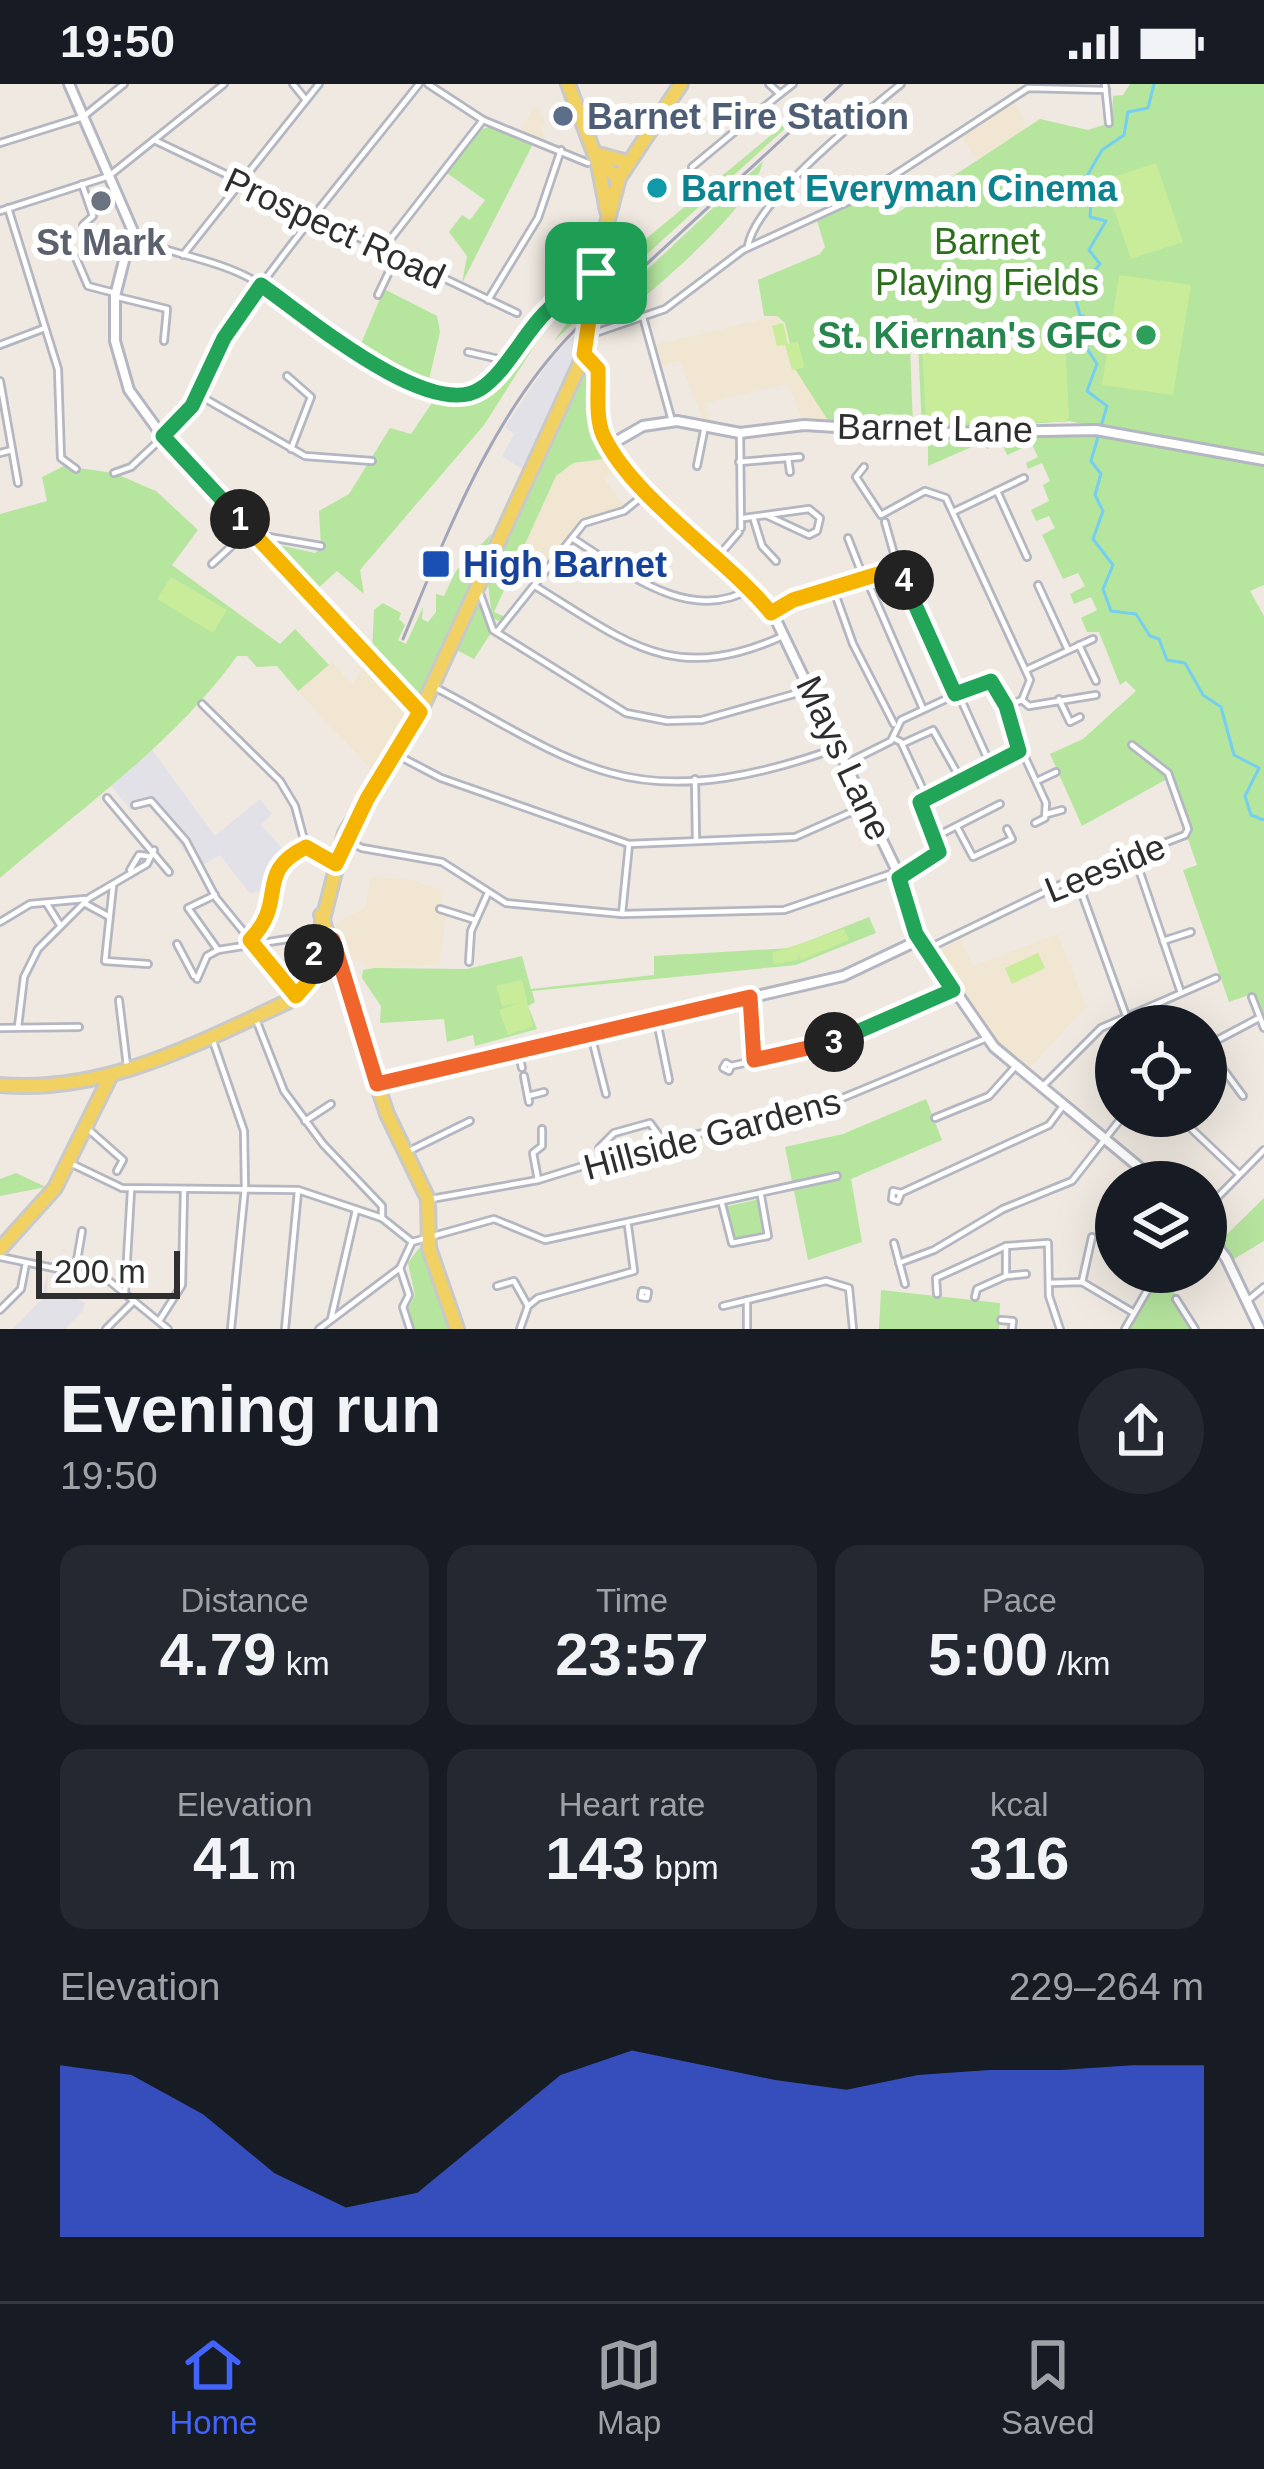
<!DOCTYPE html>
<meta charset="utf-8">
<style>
body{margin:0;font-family:Helvetica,sans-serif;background:#242831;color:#f1f3f6;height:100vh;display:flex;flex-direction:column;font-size:45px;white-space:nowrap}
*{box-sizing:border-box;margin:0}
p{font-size:39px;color:#9ea1a6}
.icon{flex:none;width:66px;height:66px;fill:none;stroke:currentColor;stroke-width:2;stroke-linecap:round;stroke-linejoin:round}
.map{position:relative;height:1245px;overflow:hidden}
.details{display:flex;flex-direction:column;background:#171b24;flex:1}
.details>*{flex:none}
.controls{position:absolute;left:1095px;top:921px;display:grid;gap:24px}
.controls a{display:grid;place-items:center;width:132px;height:132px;border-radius:50%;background:#171b24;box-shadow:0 12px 48px #0002;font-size:60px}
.scale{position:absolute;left:36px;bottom:30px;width:144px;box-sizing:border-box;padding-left:12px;border:6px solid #2e2e2e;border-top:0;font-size:33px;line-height:42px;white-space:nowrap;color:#2e2e2e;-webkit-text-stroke:9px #fff;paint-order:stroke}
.pin{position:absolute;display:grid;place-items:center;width:102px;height:102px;color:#fff;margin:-51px;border-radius:24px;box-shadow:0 6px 18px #0006}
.km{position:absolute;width:60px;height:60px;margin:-30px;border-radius:50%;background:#222;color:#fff;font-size:33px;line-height:60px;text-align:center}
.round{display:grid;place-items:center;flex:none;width:126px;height:126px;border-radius:63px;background:#242831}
.overview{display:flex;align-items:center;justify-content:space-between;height:204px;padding:0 60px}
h1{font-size:66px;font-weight:600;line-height:90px}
.figures{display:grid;grid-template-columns:repeat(3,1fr);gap:18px;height:204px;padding:12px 60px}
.figures div{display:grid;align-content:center;border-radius:24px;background:#242831;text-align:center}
.figures b{font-size:60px;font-weight:600}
.figures small{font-size:33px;font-weight:400}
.figures p{font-size:33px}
.chart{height:336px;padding:24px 60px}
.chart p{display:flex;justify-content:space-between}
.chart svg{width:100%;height:216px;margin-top:12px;fill:#4264fb;opacity:.7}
.status{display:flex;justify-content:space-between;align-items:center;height:84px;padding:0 60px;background:#171b24;direction:ltr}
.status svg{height:33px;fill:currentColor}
.tabs{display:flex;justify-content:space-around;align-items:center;height:168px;border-top:3px solid #363941;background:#171b24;font-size:33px;color:#9ea1a6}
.tabs a{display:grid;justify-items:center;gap:6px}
.tabs .selected{color:#4264fb}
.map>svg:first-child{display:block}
.industrial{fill:#e3e1e8}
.education{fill:#f0e6d1}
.green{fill:#b6e59e}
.pitch{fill:#c9ec9a}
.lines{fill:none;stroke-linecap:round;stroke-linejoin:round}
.stream{stroke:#75cff0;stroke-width:3}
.minor-casing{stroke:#b4b7c1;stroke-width:10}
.tertiary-casing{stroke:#b4b7c1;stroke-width:14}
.primary-casing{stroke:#c9c9c9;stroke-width:18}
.minor{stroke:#fff;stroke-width:4.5}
.tertiary{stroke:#fff;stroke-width:8}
.primary{stroke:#f2d163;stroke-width:12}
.rail{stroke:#a3a6b8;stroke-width:3}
.split-1-casing{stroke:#fff;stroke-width:24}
.split-2-casing{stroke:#fff;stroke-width:24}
.split-3-casing{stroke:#fff;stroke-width:24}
.split-4-casing{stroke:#fff;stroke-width:24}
.split-5-casing{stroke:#fff;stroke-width:24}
.split-1{stroke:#22a559;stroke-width:15}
.split-2{stroke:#f5b400;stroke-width:15}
.split-3{stroke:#f0652b;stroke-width:15}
.split-4{stroke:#22a559;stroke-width:15}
.split-5{stroke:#f5b400;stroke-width:15}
.service-dot{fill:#5c6f8a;stroke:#fff;stroke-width:4.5}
.culture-dot{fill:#0f9aa8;stroke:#fff;stroke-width:4.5}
.worship-dot{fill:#6b7280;stroke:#fff;stroke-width:4.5}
.leisure-dot{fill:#2e9e5b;stroke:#fff;stroke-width:4.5}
.transit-dot{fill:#1a4fb4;stroke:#fff;stroke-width:4.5}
.labels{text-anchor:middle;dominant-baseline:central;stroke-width:12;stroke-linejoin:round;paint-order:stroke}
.service-label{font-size:36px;font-weight:bold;fill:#4e5e75;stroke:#fff;text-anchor:start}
.culture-label{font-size:36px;font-weight:bold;fill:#0d838f;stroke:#fff;text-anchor:start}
.street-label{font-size:36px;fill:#2e2e2e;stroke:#fff}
.park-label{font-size:36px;fill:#2c6e1b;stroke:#fff}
.worship-label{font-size:36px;font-weight:bold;fill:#5b616d;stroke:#fff}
.leisure-label{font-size:36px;font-weight:bold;fill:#27864d;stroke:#fff;text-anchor:end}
.transit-label{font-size:36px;font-weight:bold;fill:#164399;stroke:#fff;text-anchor:start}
</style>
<div class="status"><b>19:50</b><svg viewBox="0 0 49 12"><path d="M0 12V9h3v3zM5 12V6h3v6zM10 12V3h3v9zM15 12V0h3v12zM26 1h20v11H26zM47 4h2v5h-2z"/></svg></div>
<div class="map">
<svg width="1264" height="1245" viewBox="0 0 1264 1245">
<rect width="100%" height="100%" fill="#efe9e1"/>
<g class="industrial">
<path d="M581,244L569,292L525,387L502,372L514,350L505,343L550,276Z"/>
<path d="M150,663L215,752L260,715L272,730L261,741L282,764L270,803L250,810L220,771L197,784L152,722L131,726L109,700Z"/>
<path d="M48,1187L47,1211L61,1215L67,1209L85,1219L82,1228L65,1245H13L41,1216Z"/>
</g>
<g class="education">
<path d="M1013,15L1027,44L976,76L961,51Z"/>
<path d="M536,20L546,40L541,42L545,56L520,47Z"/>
<path d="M777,232L780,239L909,235L913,344L802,335L788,300L705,319L710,336L702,334L680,277L659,282L654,261Z"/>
<path d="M611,374L618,381L604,395L625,422L582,436L541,488L520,472L556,392L573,379Z"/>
<path d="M367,576L412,631L374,688L298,607L332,578L352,601Z"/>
<path d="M370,793L409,795L442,806L439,829L446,831L439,880L367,885L362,877L343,875L335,840L366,823Z"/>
<path d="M1058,850L1087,922L1026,988L984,942L937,868L960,854L973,882Z"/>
</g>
<g class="green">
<path d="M1130,0H1264V501L1250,507L1264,532V941L1254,909L1229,918L1183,786L1197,781L1167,695L1082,742L1050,670L1083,655L1136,607L1126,597L1120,601L1099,548H1087L1081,534L1097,526L1091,513L1074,520L1070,510L1085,502L1078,489L1063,495L1042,451L1055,444L1049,432L1036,437L1031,426L1049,417L1043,401L1050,397L1042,379L1028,385L1026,379L1038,373L1032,360L1007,371L1002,359L987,365L983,358L928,382V354L1086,350L1168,361L1070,337L922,347L917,234L909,235L913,344L829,338L795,285L804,283L798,259L790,260L785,239L777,232H764L758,196L820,170L825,163L816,133L880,104L894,131L1040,35L1088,46L1112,38L1113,12L1123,11Z"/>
<path d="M788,37L790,40L601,212L606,188Z"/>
<path d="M491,43L533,60L462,199L467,172L449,148L462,131L470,136L485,116L447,89L482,45Z"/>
<path d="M763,77C754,122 660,200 623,231L611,238L601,229Z"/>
<path d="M584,195L583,230L554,257L578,224L561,220L484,341L360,486L364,510L337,487L315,507L270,459L315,469L321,463L319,427L349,410L390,344L411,350L438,310L470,311L486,304L519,259Z"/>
<path d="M384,205L437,232L440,248L428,300L396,290L358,267Z"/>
<path d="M583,283L594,287L597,346L611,374L573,379L556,392L494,528L505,533L500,538L492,533L487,492Z"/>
<path d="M64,382L114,389L156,407L198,446L172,481L280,560L295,545L329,581L298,607L277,582L257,583L247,572H237C175,659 80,725 0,794V430L47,417L42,393Z"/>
<path d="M492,449L422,610L415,612L372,568L374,526L383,519L401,529L399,535L405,541L398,556L406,560L423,523L422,535L428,538L436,528V510L444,512L456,487Z"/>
<path d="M477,515L491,549L474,575L453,564Z"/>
<path d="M869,833L876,849L796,881L532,907L535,918L528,922L537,945L475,962L473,951L447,958L444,935L380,939L381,922L362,894L363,886L374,884L467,885L522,872L531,905L654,891V872L791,864Z"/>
<path d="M926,1015L942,1056L851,1095L862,1158L808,1176L785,1063L843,1050Z"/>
<path d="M16,1089L46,1103L0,1112V1095Z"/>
<path d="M1264,1114V1157L1234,1175L1221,1156Z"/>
<path d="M760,1115L767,1150L734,1157L724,1123Z"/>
<path d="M419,1164L421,1166L452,1245H415L408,1225L415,1211L408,1179Z"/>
<path d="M1158,1188H1163L1194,1245H1125Z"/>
<path d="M881,1206L1000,1219L999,1245H879Z"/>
</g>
<g class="pitch">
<path d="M1156,79L1183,158L1131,175L1104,96Z"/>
<path d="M1119,191L1191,201L1173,311L1102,301Z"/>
<path d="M783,239L788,260L798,258L804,283L792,286L785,261L777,262L772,242Z"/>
<path d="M1065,255L1069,334L1064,338L926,339L922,258Z"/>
<path d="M171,493L227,526L213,549L157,515Z"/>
<path d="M844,845L849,856L801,876L798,871V876L774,880L772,869Z"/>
<path d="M1038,869L1045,884L1012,900L1005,884Z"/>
<path d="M522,896L533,942L508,951L499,926L519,919L502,922L496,902Z"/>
</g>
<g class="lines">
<path class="stream" d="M1154,0L1148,24L1128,28L1124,51L1102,66L1087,92L1092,102L1090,133L1106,137L1089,166L1100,180L1085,197L1075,189L1070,197L1080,231L1096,237L1095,250L1082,257L1097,280L1087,307L1107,322L1091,377L1101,390L1095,411L1103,427L1093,455L1113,481L1103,505L1111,527L1136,530L1150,552L1159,555L1167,576L1185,579L1203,611L1221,623L1234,671L1259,684L1245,712L1251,731L1264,736"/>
<defs>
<g id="minor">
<path d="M293,0L306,16"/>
<path d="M428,0L483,36L588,79"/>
<path d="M1105,0L1109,39"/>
<path d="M780,10L793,0"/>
<path d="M154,56L517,229"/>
<path d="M0,59L83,33L124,0"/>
<path d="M692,83L780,10L769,0"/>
<path d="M82,100L93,132L83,141"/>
<path d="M8,124L58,285L61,374L76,385"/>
<path d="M0,127L109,92L224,0"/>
<path d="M133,154C173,171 217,175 255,197C310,229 413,338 483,304L532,241L590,189"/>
<path d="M748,163C753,118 864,30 901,0"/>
<path d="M382,166L483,36"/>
<path d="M183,171L319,0"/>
<path d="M76,174L88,202L115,209"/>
<path d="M378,211L396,173"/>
<path d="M118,213L167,225L164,257"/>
<path d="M488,216L538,134L561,66"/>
<path d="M643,233L672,337"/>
<path d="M592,250L665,225L743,166L867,109L1028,4L1106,6"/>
<path d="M0,261L45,244"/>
<path d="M468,268L503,276"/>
<path d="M287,292L311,313L291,365"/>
<path d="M0,297L18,399"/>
<path d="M197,310L305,372L372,377"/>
<path d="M740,349L741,444"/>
<path d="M163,352C197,320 205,281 231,243C289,159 356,80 419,0"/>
<path d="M0,369L12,366"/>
<path d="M788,374L790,388"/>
<path d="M739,378L800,373"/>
<path d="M697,382L705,342"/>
<path d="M864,383L856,393L881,431L925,407L946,414L1030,596L1022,616L1006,622"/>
<path d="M114,389L131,383L163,353"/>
<path d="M997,407L1024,394"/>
<path d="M953,428L997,407L1027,473"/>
<path d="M744,434L809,425L820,434L817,447L809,451L766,431"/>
<path d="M754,436L762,462L776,477"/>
<path d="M885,438L898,484L955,610"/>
<path d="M572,454C623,486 689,542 752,504"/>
<path d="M848,454L864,495"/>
<path d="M262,458L269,453L321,462"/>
<path d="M716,475L739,448"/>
<path d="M212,480L250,445"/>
<path d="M866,494L923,625"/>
<path d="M1038,501L1068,566"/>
<path d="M535,502C627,558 672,602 783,552"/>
<path d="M833,504L853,560L894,640"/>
<path d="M479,507L493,546L626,629L667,637L702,636L812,605"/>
<path d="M771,529L793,516L898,484"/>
<path d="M497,548L584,439L624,427L649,407"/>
<path d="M1079,561L1096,597"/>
<path d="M1026,586L1093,555"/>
<path d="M436,604C491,632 551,673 611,689C685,710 767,689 837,664"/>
<path d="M958,609L990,680"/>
<path d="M1059,615L1070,638L1080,633"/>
<path d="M1022,616L1029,622L1096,611"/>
<path d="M202,620L280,697L295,722L306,763L336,780"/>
<path d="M893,654L901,658L925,710"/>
<path d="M902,660L933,646L960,694"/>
<path d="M397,671L441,694L629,760L795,753L865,722"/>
<path d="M847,679L891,657L901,636L989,595L1046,719L1045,734L1035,739"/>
<path d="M695,695L696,756"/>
<path d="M1039,696L1056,688"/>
<path d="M107,714L169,788"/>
<path d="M135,721L151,717L186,757L216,814L293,908"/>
<path d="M1047,730L1062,726"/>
<path d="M957,743L973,773L1012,755L1007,745"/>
<path d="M935,753L1000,720"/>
<path d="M346,756L362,764L442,778L506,819L622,830L784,826L893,789"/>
<path d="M1134,771L1180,906"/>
<path d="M130,786L139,771L147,772"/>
<path d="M1076,793L1125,929"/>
<path d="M899,794L939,768L921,715L1019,667"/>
<path d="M113,802L105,877L148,880"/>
<path d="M215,811L188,824L218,866"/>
<path d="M84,819L108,832"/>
<path d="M47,820L60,841"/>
<path d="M440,825L475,836"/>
<path d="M622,830L629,760"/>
<path d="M0,838L30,820L85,815"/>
<path d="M250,856L269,834L279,779L306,763"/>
<path d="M1163,857L1191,848"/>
<path d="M177,860L194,892"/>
<path d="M925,866L1076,793L1185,751L1188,745L1168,689L1132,661"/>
<path d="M469,878L471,847L487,811"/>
<path d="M197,895L207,872L218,866L307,852"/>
<path d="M1252,913L1264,944"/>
<path d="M119,916L127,982"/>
<path d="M750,917L754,977"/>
<path d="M255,933L284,1007L323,1060L382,1122V1134L412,1158"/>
<path d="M657,937L669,996"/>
<path d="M18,943L24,893L38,865L89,814L147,780L154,766"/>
<path d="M0,944L79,943"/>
<path d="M591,951L606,1010"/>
<path d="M213,957L244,1047L245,1104L231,1245"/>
<path d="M1206,962L1243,1012"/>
<path d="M1206,962L1257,935"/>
<path d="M518,966L522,984"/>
<path d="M726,979L731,982L729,987L723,984Z"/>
<path d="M731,982L835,958L953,906"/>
<path d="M524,992L529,1018"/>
<path d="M1044,1001L1101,944L1216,894"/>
<path d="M528,1012L544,1008"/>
<path d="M1178,1032L1239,1090"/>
<path d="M935,1034L989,1012L1014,984"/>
<path d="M305,1037L331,1020"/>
<path d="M88,1045L123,1076L117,1087"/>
<path d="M411,1066L470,1037"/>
<path d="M601,1077L599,1064L614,1049L650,1039L663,1057"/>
<path d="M70,1079L122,1104L298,1106L382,1134"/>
<path d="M538,1096L533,1069L542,1062V1045"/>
<path d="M1131,1098L1140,1082"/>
<path d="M901,1109L898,1117L892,1115L893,1107L901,1109L1049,1041L1063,1022"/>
<path d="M431,1115L538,1096L654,1060L823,1022L987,954"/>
<path d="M722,1120L732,1159L768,1152L761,1112"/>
<path d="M1206,1125L1264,1066"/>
<path d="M412,1158L494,1135L545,1156L837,1092"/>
<path d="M894,1159L905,1200"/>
<path d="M0,1173L107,1195L168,1245"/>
<path d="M899,1179L934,1166L1003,1125L1072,1097L1123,1032"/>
<path d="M400,1184L409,1211L403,1223L410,1245"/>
<path d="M75,1188L82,1147"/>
<path d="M1178,1188L1183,1194L1188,1190"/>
<path d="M1006,1192V1162"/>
<path d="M1082,1198L1092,1153"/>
<path d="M1049,1199L1082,1198L1134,1229"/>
<path d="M497,1202L514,1197L528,1222"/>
<path d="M642,1207L648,1208L647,1214L641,1213Z"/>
<path d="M125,1209L131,1107"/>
<path d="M937,1210L936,1194L1006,1162L1048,1159L1049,1212L1060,1245"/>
<path d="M975,1213L977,1205L1006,1192L1026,1190"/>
<path d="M1176,1215L1195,1245"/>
<path d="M1247,1217L1264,1203"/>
<path d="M723,1222L826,1197L849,1204L853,1245"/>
<path d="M0,1226L21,1205L26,1179"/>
<path d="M331,1235L356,1126"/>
<path d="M1001,1236L1013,1237L1012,1245"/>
<path d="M159,1237L182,1201L184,1106"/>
<path d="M106,1245L134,1217"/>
<path d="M285,1245L298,1107"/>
<path d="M319,1245L400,1184L412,1158"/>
<path d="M520,1245L528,1222L538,1214L634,1187L628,1142"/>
<path d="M747,1245V1216"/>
<path d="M1125,1245L1158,1188"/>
</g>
<g id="tertiary">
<path d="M69,0L132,145L115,212V257L129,306L163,353L420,628"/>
<path d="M584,270L598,283L600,341L606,357L684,446L745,498L775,534L895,783L916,850L994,963L1157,1098"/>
<path d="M610,361L643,342L677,337L740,349L804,341L932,349L1096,346L1264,376"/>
<path d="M377,1000L843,892L919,856"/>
<path d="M1206,1148L1226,1174L1260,1245"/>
</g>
<g id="primary">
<path d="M568,0L597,77L619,94"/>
<path d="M594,69L627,78"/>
<path d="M598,80L607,127"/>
<path d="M593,192L619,94L681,0"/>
<path d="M321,831L387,1030L428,1115L429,1164L457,1245"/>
<path d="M0,1001C104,1010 196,960 287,918L306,902L345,749L417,635L579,282L589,250L596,189"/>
<path d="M0,1165L55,1104L110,993"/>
</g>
</defs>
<use href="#minor" class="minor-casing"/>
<use href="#tertiary" class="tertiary-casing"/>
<use href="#primary" class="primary-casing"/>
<use href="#minor" class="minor"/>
<use href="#tertiary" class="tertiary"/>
<use href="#primary" class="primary"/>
<path class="rail" d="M403,555C447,449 492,330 574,247L842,0"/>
</g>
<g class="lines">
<defs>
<path id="split-1" d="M240,435L163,352L192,322L224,254L261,201C302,229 429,338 480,305C505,290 524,249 546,228C560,214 576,191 596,189"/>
<path id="split-2" d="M240,435L420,628L367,715L336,780L306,763C253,789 289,816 250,856L296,912L310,896L314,870"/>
<path id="split-3" d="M314,870L317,854L333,856L377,1000L750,913L754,976L834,958"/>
<path id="split-4" d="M834,958L953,906L916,850L899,794L939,768L920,718L1019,667L1006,622L991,597L955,610L904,496"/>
<path id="split-5" d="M596,189L584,270L598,285C599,306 595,332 603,351C632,414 727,474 771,529L793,516L898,484L904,496"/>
</defs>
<use href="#split-1" class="split-1-casing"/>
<use href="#split-2" class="split-2-casing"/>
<use href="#split-3" class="split-3-casing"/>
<use href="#split-4" class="split-4-casing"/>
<use href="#split-5" class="split-5-casing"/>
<use href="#split-1" class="split-1"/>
<use href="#split-2" class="split-2"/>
<use href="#split-3" class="split-3"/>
<use href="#split-4" class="split-4"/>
<use href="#split-5" class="split-5"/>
</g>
<circle class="service-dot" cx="563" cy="32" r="12"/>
<circle class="culture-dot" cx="657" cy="104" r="12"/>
<circle class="worship-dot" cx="101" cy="117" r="12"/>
<circle class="leisure-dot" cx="1146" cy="251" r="12"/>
<rect class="transit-dot" x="421" y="465" width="30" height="30" rx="6"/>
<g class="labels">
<g class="service-label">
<text x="587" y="32">Barnet Fire Station</text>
</g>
<g class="culture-label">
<text x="681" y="104">Barnet Everyman Cinema</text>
</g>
<g class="street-label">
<text transform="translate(335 144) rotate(25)">Prospect Road</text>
<text transform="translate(935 344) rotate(1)">Barnet Lane</text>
<text transform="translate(844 674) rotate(65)">Mays Lane</text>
<text transform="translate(1105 784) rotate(-22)">Leeside</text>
<text transform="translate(712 1050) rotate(-15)">Hillside Gardens</text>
</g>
<g class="park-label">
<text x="987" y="157">Barnet<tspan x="987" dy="41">Playing Fields</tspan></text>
</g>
<g class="worship-label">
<text x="101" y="158">St Mark</text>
</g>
<g class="leisure-label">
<text x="1122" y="251">St. Kiernan's GFC</text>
</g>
<g class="transit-label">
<text x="463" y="480">High Barnet</text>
</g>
</g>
</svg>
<div class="controls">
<a><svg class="icon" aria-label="locate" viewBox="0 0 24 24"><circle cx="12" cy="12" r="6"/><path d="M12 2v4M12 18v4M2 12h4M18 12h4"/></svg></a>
<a><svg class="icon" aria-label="layers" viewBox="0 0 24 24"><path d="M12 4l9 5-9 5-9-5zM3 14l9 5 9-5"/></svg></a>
</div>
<div class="scale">200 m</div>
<div class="pin" style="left:596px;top:189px;background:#1e9e55"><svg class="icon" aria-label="arrive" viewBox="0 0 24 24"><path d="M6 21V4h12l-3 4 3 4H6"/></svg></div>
<b class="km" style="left:240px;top:435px">1</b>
<b class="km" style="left:314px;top:870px">2</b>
<b class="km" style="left:834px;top:958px">3</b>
<b class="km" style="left:904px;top:496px">4</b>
</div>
<section class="details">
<div class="overview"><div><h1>Evening run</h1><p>19:50</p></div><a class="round"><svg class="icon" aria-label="share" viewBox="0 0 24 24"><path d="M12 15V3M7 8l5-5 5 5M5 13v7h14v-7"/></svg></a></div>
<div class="figures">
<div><p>Distance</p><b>4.79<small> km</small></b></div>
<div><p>Time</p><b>23:57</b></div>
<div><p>Pace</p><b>5:00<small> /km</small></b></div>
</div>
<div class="figures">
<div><p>Elevation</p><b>41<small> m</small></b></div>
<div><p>Heart rate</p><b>143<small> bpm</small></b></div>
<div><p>kcal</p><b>316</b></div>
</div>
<div class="chart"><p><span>Elevation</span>229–264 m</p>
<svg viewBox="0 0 160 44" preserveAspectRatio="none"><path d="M0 44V9L10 11L20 19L30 31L40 38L50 35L60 23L70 11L80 6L90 9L100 12L110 14L120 11L130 10L140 10L150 9L160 9V44z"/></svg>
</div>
</section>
<nav class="tabs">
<a class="selected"><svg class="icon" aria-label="home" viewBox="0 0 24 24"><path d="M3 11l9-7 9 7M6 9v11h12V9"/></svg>Home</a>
<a><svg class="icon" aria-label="map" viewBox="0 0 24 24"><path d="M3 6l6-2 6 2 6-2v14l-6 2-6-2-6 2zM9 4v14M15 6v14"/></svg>Map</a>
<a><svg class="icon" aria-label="saved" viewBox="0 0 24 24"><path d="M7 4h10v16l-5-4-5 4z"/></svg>Saved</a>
</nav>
